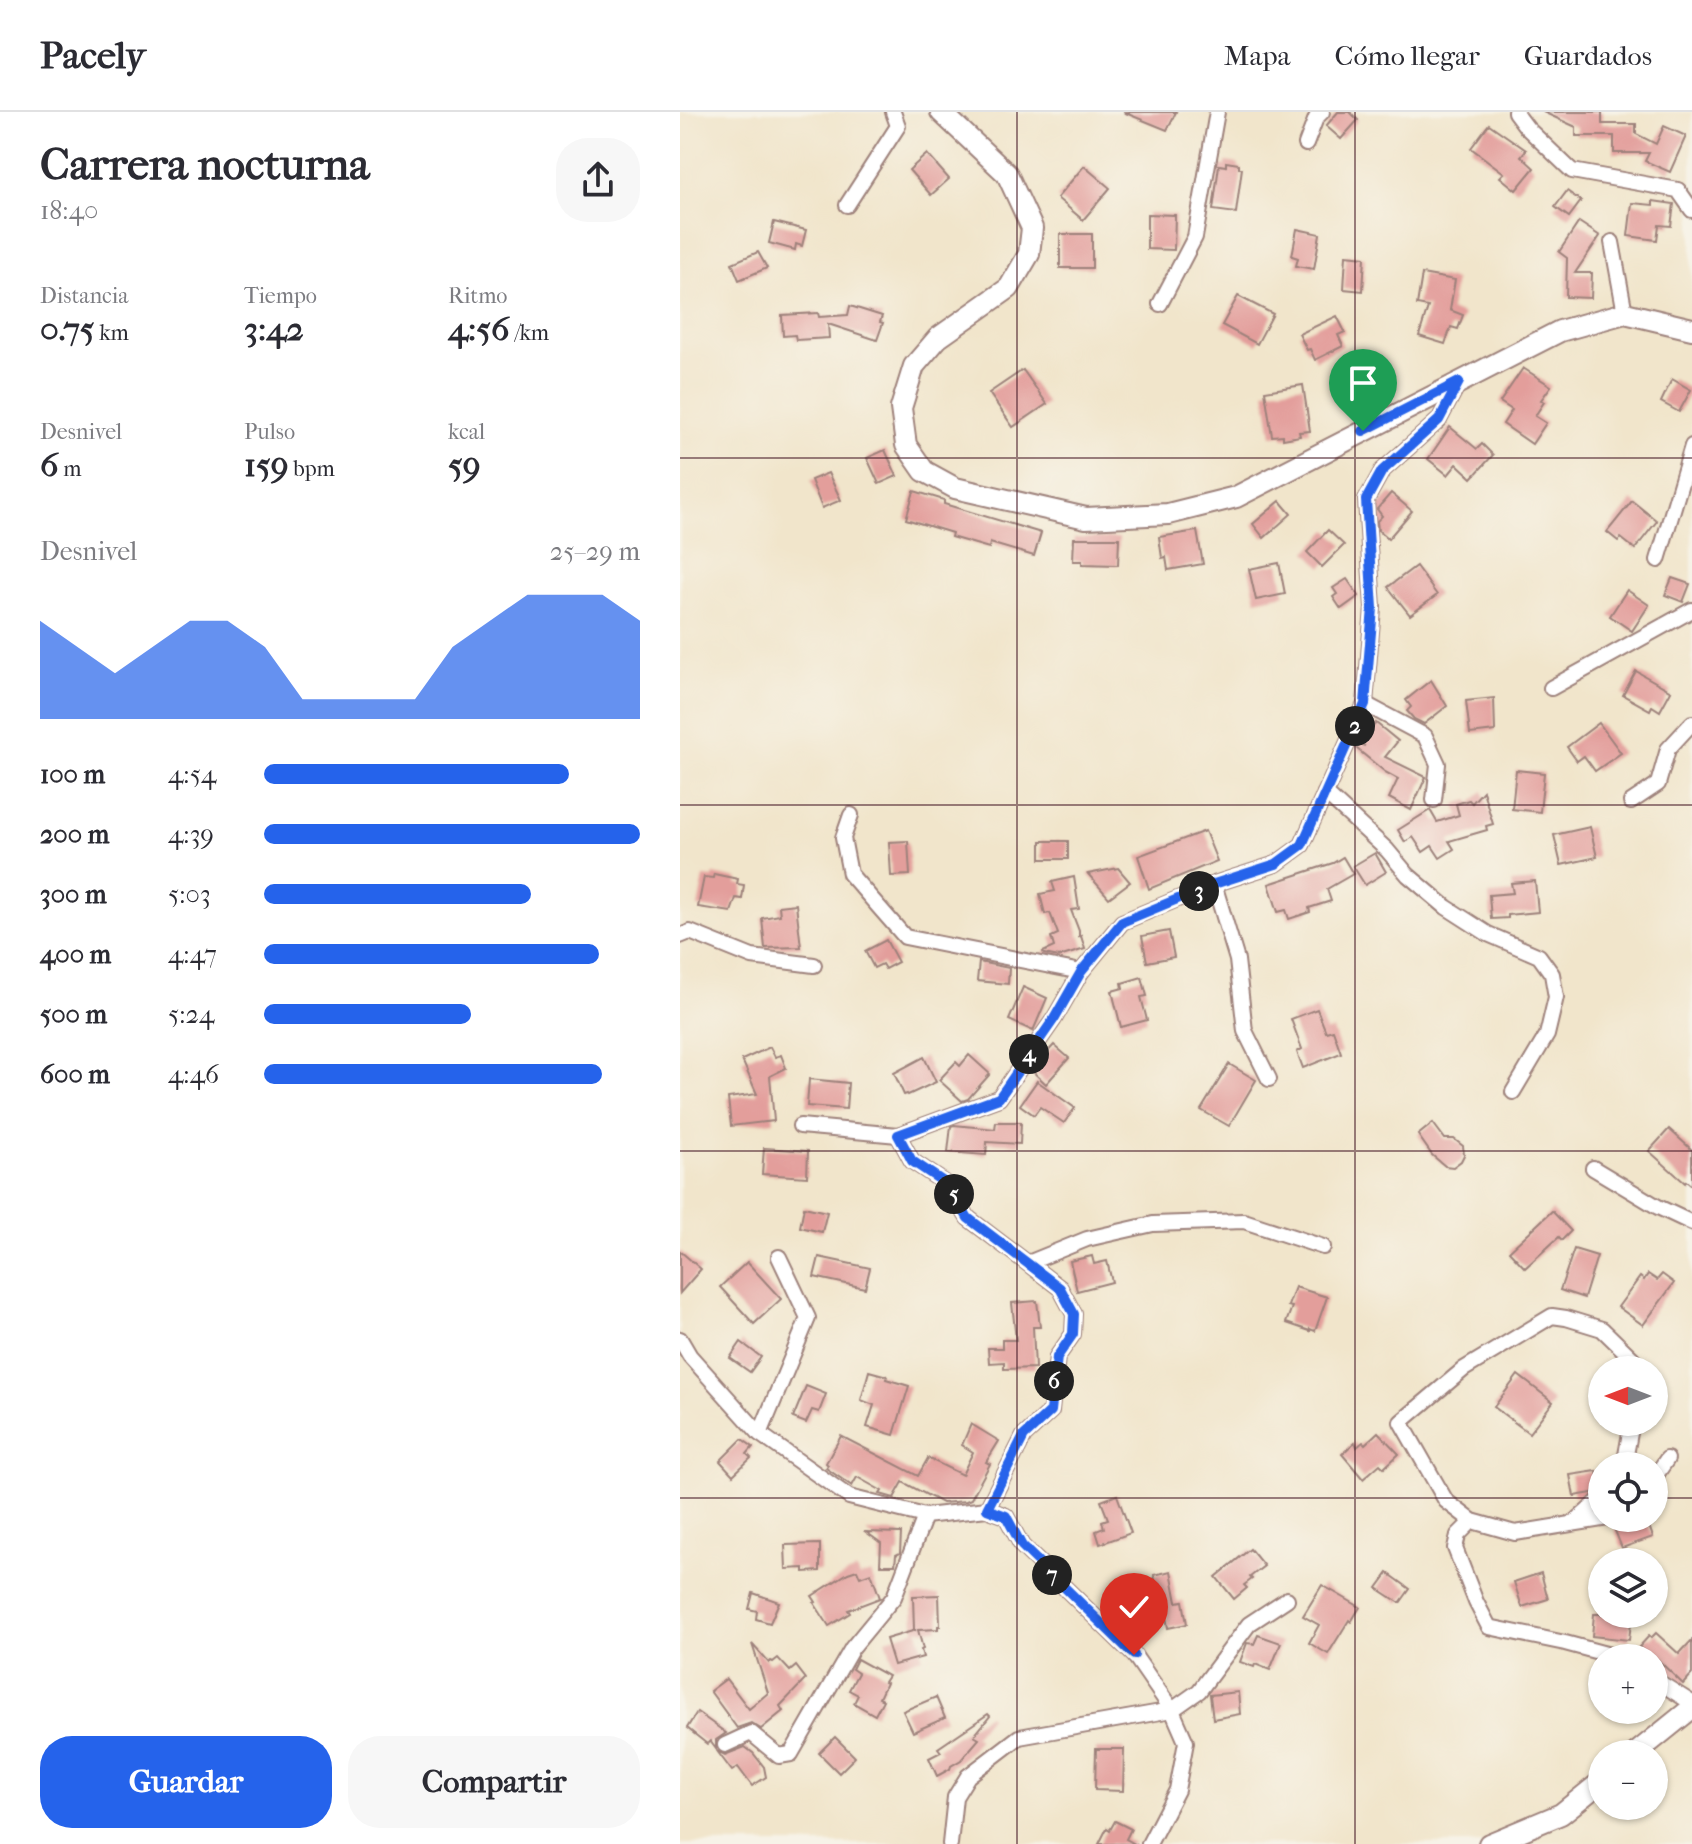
<!DOCTYPE html>
<html lang="es">
<meta charset="utf-8">
<style>
body{margin:0;font-family:"IM FELL French Canon",serif;background:#f7f7f7;color:#2b2b33;height:100vh;display:flex;flex-direction:column;font-size:30px;white-space:nowrap}
*{box-sizing:border-box;margin:0}
p{font-size:26px;color:#7c7c81}
.icon{flex:none;width:44px;height:44px;fill:none;stroke:currentColor;stroke-width:2;stroke-linecap:round;stroke-linejoin:round}
.map{position:relative;flex:1;overflow:hidden}
.side{display:flex;flex-direction:column;background:#fff;width:680px}
.side>*{flex:none}
.needle{width:52px;rotate:270deg}
.controls{position:absolute;left:908px;top:1244px;display:grid;gap:16px}
.controls a{display:grid;place-items:center;width:80px;height:80px;border-radius:50%;background:#fff;box-shadow:0 2px 6px #0004;font-size:40px}
.pin{position:absolute;display:grid;place-items:center;width:68px;height:68px;color:#fff;margin:-82px -34px;border-radius:50% 50% 50% 0;rotate:-45deg;box-shadow:0 0 8px #0007}
.pin .icon{rotate:45deg}
.km{position:absolute;width:40px;height:40px;margin:-20px;border-radius:50%;background:#222;color:#fff;font-size:22px;line-height:40px;text-align:center}
.round{display:grid;place-items:center;flex:none;width:84px;height:84px;border-radius:32px;background:#f7f7f7}
.overview{display:flex;align-items:center;justify-content:space-between;height:136px;padding:0 40px}
h1{font-size:44px;font-weight:800;line-height:60px}
.stats{display:grid;grid-template-columns:repeat(3,1fr);gap:12px;height:136px;padding:8px 40px}
.stats div{display:grid;align-content:center}
.stats b{font-size:34px;font-weight:800}
.stats small{font-size:22px;font-weight:400}
.stats p{font-size:22px}
.chart{height:224px;padding:16px 40px}
.chart p{display:flex;justify-content:space-between}
.chart svg{width:100%;height:144px;margin-top:8px;fill:#2563eb;opacity:.7}
.button{display:flex;gap:16px;margin-top:auto;padding:16px 40px}
.button a{flex:1;height:92px;border-radius:32px;background:#2563eb;color:#fff;font-size:32px;font-weight:800;line-height:92px;text-align:center}
.button a+a{background:#f7f7f7;color:#2b2b33}
ul{padding:0 40px;list-style:none;font-size:26px}
li{display:grid;grid-template-columns:128px 96px 1fr;align-items:center;height:60px}
li i{height:20px;border-radius:10px;background:#2563eb}
header{display:flex;align-items:center;gap:48px;box-sizing:border-box;height:112px;padding:0 40px;background:#fff;border-bottom:2px solid #e1e1e2}
header strong{font-size:38px}
nav{display:flex;gap:44px;margin-inline-start:auto;font-size:28px}
main{display:flex;flex:1;min-height:0}
.map>svg:first-child{display:block}
.building{fill:#e39e9b}
.lines{fill:none;stroke-linecap:round;stroke-linejoin:round}
.street-casing{stroke:#9e827b;stroke-width:18}
.secondary-casing{stroke:#9e827b;stroke-width:24}
.street{stroke:#fff;stroke-width:14}
.secondary{stroke:#fff;stroke-width:20}
.route-casing{stroke:#fff;stroke-width:16}
.route{stroke:#2563eb;stroke-width:10}
.grid{fill:none;stroke:#4a1f2b;stroke-width:2;stroke-opacity:0.55}
</style>
<header>
<strong>Pacely</strong>
<nav><a>Mapa</a><a>Cómo llegar</a><a>Guardados</a></nav>
</header>
<main>
<section class="side">
<div class="overview"><div><h1>Carrera nocturna</h1><p>18:40</p></div><a class="round"><svg class="icon" aria-label="share" viewBox="0 0 24 24"><path d="M12 15V3M7 8l5-5 5 5M5 13v7h14v-7"/></svg></a></div>
<div class="stats">
<div><p>Distancia</p><b>0.75<small> km</small></b></div>
<div><p>Tiempo</p><b>3:42</b></div>
<div><p>Ritmo</p><b>4:56<small> /km</small></b></div>
</div>
<div class="stats">
<div><p>Desnivel</p><b>6<small> m</small></b></div>
<div><p>Pulso</p><b>159<small> bpm</small></b></div>
<div><p>kcal</p><b>59</b></div>
</div>
<div class="chart"><p><span>Desnivel</span>25–29 m</p>
<svg viewBox="0 0 160 44" preserveAspectRatio="none"><path d="M0 44V14L10 22L20 30L30 22L40 14L50 14L60 22L70 38L80 38L90 38L100 38L110 22L120 14L130 6L140 6L150 6L160 14V44z"/></svg>
</div>
<ul>
<li><b>100 m</b>4:54<i style="width:81%"></i></li>
<li><b>200 m</b>4:39<i style="width:100%"></i></li>
<li><b>300 m</b>5:03<i style="width:71%"></i></li>
<li><b>400 m</b>4:47<i style="width:89%"></i></li>
<li><b>500 m</b>5:24<i style="width:55%"></i></li>
<li><b>600 m</b>4:46<i style="width:90%"></i></li>
</ul>
<div class="button"><a>Guardar</a><a>Compartir</a></div>
</section>
<div class="map">
<svg width="1012" height="1732" viewBox="0 0 1012 1732">
<rect width="100%" height="100%" fill="#f7f3e8"/>
<filter id="ink" filterUnits="userSpaceOnUse"><feTurbulence type="fractalNoise" baseFrequency=".0125" numOctaves="2"/><feDisplacementMap in="SourceGraphic" scale="16" xChannelSelector="R" yChannelSelector="G"/><feConvolveMatrix kernelMatrix="1 2 1 2 8 2 1 2 1" color-interpolation-filters="sRGB"/></filter>
<filter id="wash" filterUnits="userSpaceOnUse"><feTurbulence type="fractalNoise" baseFrequency=".006" numOctaves="4" result="noise"/><feDisplacementMap in="SourceGraphic" scale="32" xChannelSelector="R" yChannelSelector="G"/><feGaussianBlur stdDeviation="1.8" result="paint"/><feColorMatrix in="noise" values="0 0 0 0 0 0 0 0 0 0 0 0 0 0 0 0 0 1.4 0 .05"/><feComposite in="paint" operator="in"/></filter>
<g filter="url(#wash)">
<rect width="100%" height="100%" fill="#f1e5cb"/>
<g id="blocks">
<g class="building">
<path d="M443,0H496L487,18Z"/>
<path d="M658,0H670L678,8L661,27L646,14Z"/>
<path d="M863,0H922V12H956V22L976,32L984,14L1006,24L990,60L965,49L969,41H934V24H896V15Z"/>
<path d="M809,12L846,38L841,44L854,56L836,78L820,65L824,61L791,36Z"/>
<path d="M247,42L269,67L251,83L229,58Z"/>
<path d="M546,50L559,52V56H562L556,101L533,98L539,53L546,54Z"/>
<path d="M404,54L430,76L403,108L377,86Z"/>
<path d="M887,79L901,89L889,105L875,95Z"/>
<path d="M973,89L994,92L991,114L979,113L977,128L948,124L952,91L973,93Z"/>
<path d="M467,102L495,103L494,138L467,137Z"/>
<path d="M94,110L126,118L122,134L116,132L115,138L89,131Z"/>
<path d="M899,110L920,124L895,161H912L911,186L886,185L887,146L879,140Z"/>
<path d="M617,117L640,122L634,157L616,154L618,146L612,144Z"/>
<rect x="380" y="122" width="32" height="34"/>
<path d="M78,140L87,156L59,168L52,151Z"/>
<path d="M666,143L685,145L683,179L664,177Z"/>
<path d="M742,162L775,168L770,198L783,203L778,217L771,215L765,232L739,224L748,195L737,193Z"/>
<path d="M558,184L593,202L577,232L542,213Z"/>
<path d="M170,194L202,204L200,210L203,211L197,228L148,212L149,226L116,228L115,223L103,224L102,203L138,201L139,205L168,203Z"/>
<path d="M657,204L665,220L658,223L663,234L635,248L630,237L627,238L619,222Z"/>
<path d="M843,256L871,274L861,288L864,290L855,304L866,311L852,332L823,312L832,298L820,290Z"/>
<path d="M343,258L367,292L333,315L309,281Z"/>
<path d="M679,267L692,293L673,303L659,274L670,268L672,271Z"/>
<path d="M992,267L1011,278L999,300L981,290Z"/>
<path d="M623,273L630,319L619,320L620,324L603,327V323L592,324L585,279Z"/>
<path d="M770,315L797,337L802,332L813,343L792,366L777,352L768,363L748,347Z"/>
<path d="M205,338L217,364L199,372L187,346Z"/>
<path d="M148,361L161,388L142,396L131,368Z"/>
<path d="M234,379L264,388V392L361,421L354,444L310,431L309,436L271,425L272,421L226,407Z"/>
<path d="M711,381L732,399L708,427L698,418L697,409L702,404L697,397Z"/>
<path d="M600,389L611,402L584,426L573,412Z"/>
<path d="M952,389L977,409L955,437L941,426L938,429L927,420Z"/>
<path d="M648,418L664,433L642,455L627,440Z"/>
<path d="M517,419L523,452L488,458L486,445L482,446L479,425Z"/>
<path d="M394,426H439L438,453L402,452V449H393Z"/>
<path d="M599,451L605,482L576,488L569,457Z"/>
<path d="M736,454L757,483L730,503L708,475Z"/>
<path d="M992,466L1010,472L1003,490L985,483Z"/>
<path d="M667,467L679,484L661,497L653,485L657,482L653,476Z"/>
<path d="M947,478L969,493L952,519L930,504Z"/>
<path d="M956,559L991,579L980,599L972,594L970,598L943,583Z"/>
<path d="M751,568L767,594L744,612L734,607L727,599L731,595L726,588Z"/>
<path d="M814,586L815,619L790,622L786,589Z"/>
<path d="M696,611L718,629L705,645L746,665L731,698L709,686L718,667L705,660L676,636L679,632L685,634L680,631Z"/>
<path d="M919,611L941,641L915,659L904,644L897,649L887,635Z"/>
<path d="M836,658L864,661L860,700L832,697Z"/>
<path d="M803,679L813,712L806,714L807,718L769,729L774,737L760,746L752,734L743,740L733,725L725,730L718,718L750,698L757,710L779,703L776,692L789,688L792,691Z"/>
<path d="M910,715L917,745L881,753L874,723Z"/>
<path d="M525,719L537,749L469,777L458,744Z"/>
<path d="M228,729L230,763L211,764L209,730Z"/>
<rect x="361" y="729" width="27" height="18"/>
<path d="M695,741L706,760L685,773L673,754Z"/>
<path d="M663,745L673,762L647,777L651,789L629,796L630,800L609,807L606,798L598,800L589,772L653,751Z"/>
<path d="M438,756L450,770L429,786L408,762Z"/>
<path d="M34,762L58,767L57,772L64,773L62,787L56,786L51,800L18,795L24,765L33,766Z"/>
<path d="M394,765L399,797L391,798L399,819V825L401,824L405,837L379,845L364,842L363,840L374,835L371,825L378,822L370,801L365,802L360,782L375,779L372,770Z"/>
<path d="M855,769L858,800L828,803V806L811,807L809,783L833,781L831,771Z"/>
<path d="M116,792L121,835L85,836L82,806L100,803L99,794Z"/>
<path d="M489,819L494,845L467,850L462,824Z"/>
<path d="M206,828L218,850L205,857L202,852L194,856L185,839Z"/>
<path d="M299,850L329,856L328,872L297,869Z"/>
<path d="M462,865L467,884L461,885L467,908L441,915L432,879L443,876L442,871Z"/>
<path d="M343,875L367,886L353,919L329,908Z"/>
<path d="M637,897L646,920L653,918L661,941L623,956L617,940L622,937L611,907Z"/>
<path d="M374,933L389,946L366,972L351,958Z"/>
<path d="M90,935L95,945L101,943L106,956L90,964L94,1009L51,1014L48,986L77,982L62,948Z"/>
<path d="M289,943L310,962L288,987L282,989L259,968L276,950L280,954Z"/>
<path d="M244,945L256,970L228,983L227,982L224,983L214,961Z"/>
<path d="M549,952L576,968L549,1014L521,998Z"/>
<path d="M129,967L168,971L166,997L127,994Z"/>
<path d="M357,969L395,996L384,1011L360,995L354,1003L340,993Z"/>
<path d="M316,1010H341L340,1032L307,1030L306,1043L268,1040L271,1014L274,1013L315,1017Z"/>
<path d="M753,1011L765,1027H774L783,1034L784,1043L781,1049L773,1055L765,1054L752,1043L738,1023Z"/>
<path d="M989,1017L1012,1038V1074L1006,1069L1005,1071L969,1039Z"/>
<path d="M84,1036L128,1039L127,1065L82,1062Z"/>
<path d="M124,1095L147,1100L142,1120L120,1115Z"/>
<path d="M872,1099L891,1119L882,1128L879,1125L845,1156L829,1139Z"/>
<path d="M894,1137L917,1144L904,1186L880,1178Z"/>
<path d="M0,1139L21,1157L0,1181Z"/>
<path d="M412,1144L414,1152L427,1149L432,1170L397,1179L390,1149Z"/>
<path d="M139,1145L190,1156L185,1176L134,1165Z"/>
<path d="M67,1150L101,1187L74,1212L40,1175Z"/>
<path d="M968,1162L977,1168L982,1162L994,1171L963,1213L938,1195L960,1165L964,1168Z"/>
<path d="M615,1175L647,1185L635,1219L630,1217V1219L606,1211L612,1195L608,1194Z"/>
<path d="M357,1189L360,1215H353L355,1256L324,1257V1250L309,1251L308,1236H322V1228H336L332,1191Z"/>
<path d="M61,1230L81,1245L70,1260L50,1246Z"/>
<path d="M189,1259L207,1264L206,1267L229,1274L214,1323L187,1315L194,1293L181,1288Z"/>
<path d="M838,1263L873,1290L849,1321L814,1295Z"/>
<path d="M126,1274L146,1282L139,1300L132,1298L126,1311L113,1306Z"/>
<path d="M291,1312L319,1329L306,1350L310,1352L291,1387L286,1389L262,1391L223,1370L214,1386L200,1382L202,1379L177,1365L172,1374L146,1356L148,1353L146,1351L161,1324L238,1364L248,1346L282,1363L293,1340L282,1333Z"/>
<path d="M698,1320L719,1342L704,1356L700,1352L683,1367L662,1342L675,1330L677,1335L683,1330L685,1332Z"/>
<path d="M62,1327L73,1335L67,1342L71,1346L53,1363L40,1349Z"/>
<path d="M917,1359L920,1376L912,1381L894,1384L890,1363Z"/>
<path d="M437,1383L451,1421L420,1432L416,1419L424,1416L422,1409L428,1407L421,1389Z"/>
<path d="M961,1406H966L973,1425L942,1436L934,1416Z"/>
<path d="M186,1420L221,1421L220,1441L216,1443L215,1453H200L201,1431Z"/>
<path d="M140,1432V1459L124,1460V1456L106,1457L105,1433Z"/>
<path d="M570,1437L584,1454L570,1465L572,1467L564,1473L567,1476L554,1487L536,1465Z"/>
<path d="M177,1458L180,1465L191,1461L200,1486L168,1498L170,1501L149,1514L134,1491L136,1490L132,1484L168,1461Z"/>
<path d="M491,1459L497,1490L503,1489L507,1512L488,1516L484,1492L480,1493L474,1463Z"/>
<path d="M708,1461L730,1477L720,1491L697,1476Z"/>
<path d="M861,1461L868,1487L842,1495L834,1470Z"/>
<path d="M642,1473L680,1495L671,1510L669,1508L648,1542L629,1531L639,1513L623,1504Z"/>
<path d="M73,1481L99,1490L90,1511L76,1507L77,1499L69,1497Z"/>
<path d="M259,1483L260,1514H258V1517L238,1518L243,1537L241,1538L243,1545L214,1553L206,1527L236,1518H234L233,1484Z"/>
<path d="M914,1502H952L949,1528L912,1524Z"/>
<path d="M976,1521L999,1542L1012,1528V1562L1003,1572L978,1548L975,1551L974,1546H970L959,1535L969,1524L971,1526Z"/>
<path d="M578,1523L601,1531L590,1558L575,1552L574,1555L560,1550L567,1531L574,1532Z"/>
<path d="M72,1532L89,1551L91,1549L93,1550L98,1546L110,1559L116,1554L126,1567L100,1594L103,1599L81,1617L71,1611L57,1616L30,1579L46,1567L69,1597L88,1581Z"/>
<path d="M177,1547L208,1564L204,1570L206,1571L199,1586L203,1588L195,1603L174,1591L178,1583L169,1578L178,1561L172,1557Z"/>
<path d="M558,1580L560,1602L533,1607L530,1583Z"/>
<path d="M256,1585L265,1606L233,1620L223,1599Z"/>
<path d="M17,1600L46,1621L36,1628V1637L30,1629L27,1632L7,1616Z"/>
<path d="M308,1602L310,1604L294,1624L299,1627L281,1648L271,1654L270,1657L257,1664L249,1646L261,1640L258,1636Z"/>
<path d="M155,1625L175,1645L159,1661L139,1641Z"/>
<path d="M65,1635L73,1641L84,1655L86,1665L72,1674L58,1655L52,1659L37,1639L45,1643Z"/>
<path d="M416,1637H444L443,1679L415,1678Z"/>
<path d="M435,1709L451,1717L446,1727L455,1732H419L427,1716L430,1718Z"/>
</g>
</g>
</g>
<g filter="url(#ink)">
<use href="#blocks" fill-opacity="0" stroke="#9e827b" stroke-width="2"/>
<g class="lines">
<defs>
<g id="street">
<path d="M835,0L847,16L892,59L998,78L1012,98"/>
<path d="M626,32L636,6L642,0"/>
<path d="M167,93L218,14L213,0"/>
<path d="M932,130L945,201"/>
<path d="M480,192L515,125L537,0"/>
<path d="M978,448L1012,334"/>
<path d="M871,576L1012,498"/>
<path d="M685,592L745,624L758,652L754,688"/>
<path d="M645,681L707,738L728,763L766,795L808,822L859,844L872,862L876,885L867,923L833,980"/>
<path d="M951,690L978,672L988,637L1012,611"/>
<path d="M171,703L163,726L170,762L225,825L401,860"/>
<path d="M534,772L557,848L565,919L589,967"/>
<path d="M0,824L10,820L72,845L134,853"/>
<path d="M120,1014L218,1023L319,986L374,907L401,860L442,810L534,772L596,752L622,733L685,592L693,496L686,388L702,359L759,308L778,272"/>
<path d="M218,1023L232,1049L268,1073L288,1106L380,1176L394,1202L393,1222L377,1245L371,1299L344,1324L307,1397"/>
<path d="M913,1056L978,1095L1012,1111"/>
<path d="M348,1151L407,1127L473,1112L564,1109L643,1135"/>
<path d="M0,1227L10,1244L80,1322L169,1385L245,1404L307,1397L326,1404L342,1434L454,1543L492,1598L506,1630L497,1678L469,1732"/>
<path d="M80,1322L128,1206L99,1145"/>
<path d="M944,1354L952,1310"/>
<path d="M974,1366L987,1347"/>
<path d="M928,1406L835,1421L792,1409L766,1389L721,1310L784,1257L872,1204L886,1206L922,1217L953,1247L956,1258"/>
<path d="M792,1409L778,1423L775,1436L796,1490L809,1515L885,1531L941,1546"/>
<path d="M896,1409L922,1386"/>
<path d="M974,1567L1012,1591"/>
<path d="M45,1633L71,1621L99,1644L111,1642L172,1536L214,1485L245,1404"/>
<path d="M270,1732L275,1685L288,1664L339,1625L492,1598L519,1579L569,1512L607,1487"/>
</g>
<g id="secondary">
<path d="M261,0L327,62L352,116L349,142L329,176L258,226L234,254L221,296L226,333L244,359L275,376L406,406L488,402L556,385L880,219L945,201L1012,217"/>
<path d="M955,1642L1012,1596"/>
<path d="M809,1732L881,1702L922,1669"/>
</g>
</defs>
<use href="#street" class="street-casing"/>
<use href="#secondary" class="secondary-casing"/>
<use href="#street" class="street"/>
<use href="#secondary" class="secondary"/>
</g>
</g>
<g class="lines" filter="url(#ink)">
<defs>
<path id="route" d="M454,1543L342,1434L326,1404L307,1397L344,1324L371,1299L377,1245L393,1222L394,1202L380,1176L288,1106L268,1073L232,1049L218,1023L319,986L374,907L401,860L442,810L534,772L596,752L622,733L685,592L693,496L686,388L702,359L759,308L779,270L683,319"/>
</defs>
<use href="#route" class="route-casing"/>
<use href="#route" class="route"/>
</g>
<path class="grid" d="M337,0V1732M675,0V1732M0,346H1012M0,693H1012M0,1039H1012M0,1386H922M974,1386H1012"/>
</svg>
<div class="controls">
<a><svg class="needle" viewBox="-14 -14 28 28"><path d="M0-13l5 13h-10z" fill="#e53935"/><path d="M0 13l5-13h-10z" fill="#7c7c81"/></svg></a>
<a><svg class="icon" aria-label="locate" viewBox="0 0 24 24"><circle cx="12" cy="12" r="6"/><path d="M12 2v4M12 18v4M2 12h4M18 12h4"/></svg></a>
<a><svg class="icon" aria-label="layers" viewBox="0 0 24 24"><path d="M12 4l9 5-9 5-9-5zM3 14l9 5 9-5"/></svg></a>
<a>+</a>
<a>−</a>
</div>
<div class="pin" style="left:683px;top:319px;background:#1e9e55"><svg class="icon" aria-label="arrive" viewBox="0 0 24 24"><path d="M6 21V4h12l-3 4 3 4H6"/></svg></div>
<div class="pin" style="left:454px;top:1543px;background:#d93025"><svg class="icon" aria-label="check" viewBox="0 0 24 24"><path d="M5 12l5 5 9-10"/></svg></div>
<b class="km" style="left:675px;top:614px">2</b>
<b class="km" style="left:519px;top:779px">3</b>
<b class="km" style="left:349px;top:942px">4</b>
<b class="km" style="left:274px;top:1082px">5</b>
<b class="km" style="left:374px;top:1269px">6</b>
<b class="km" style="left:372px;top:1463px">7</b>
</div>
</main>
